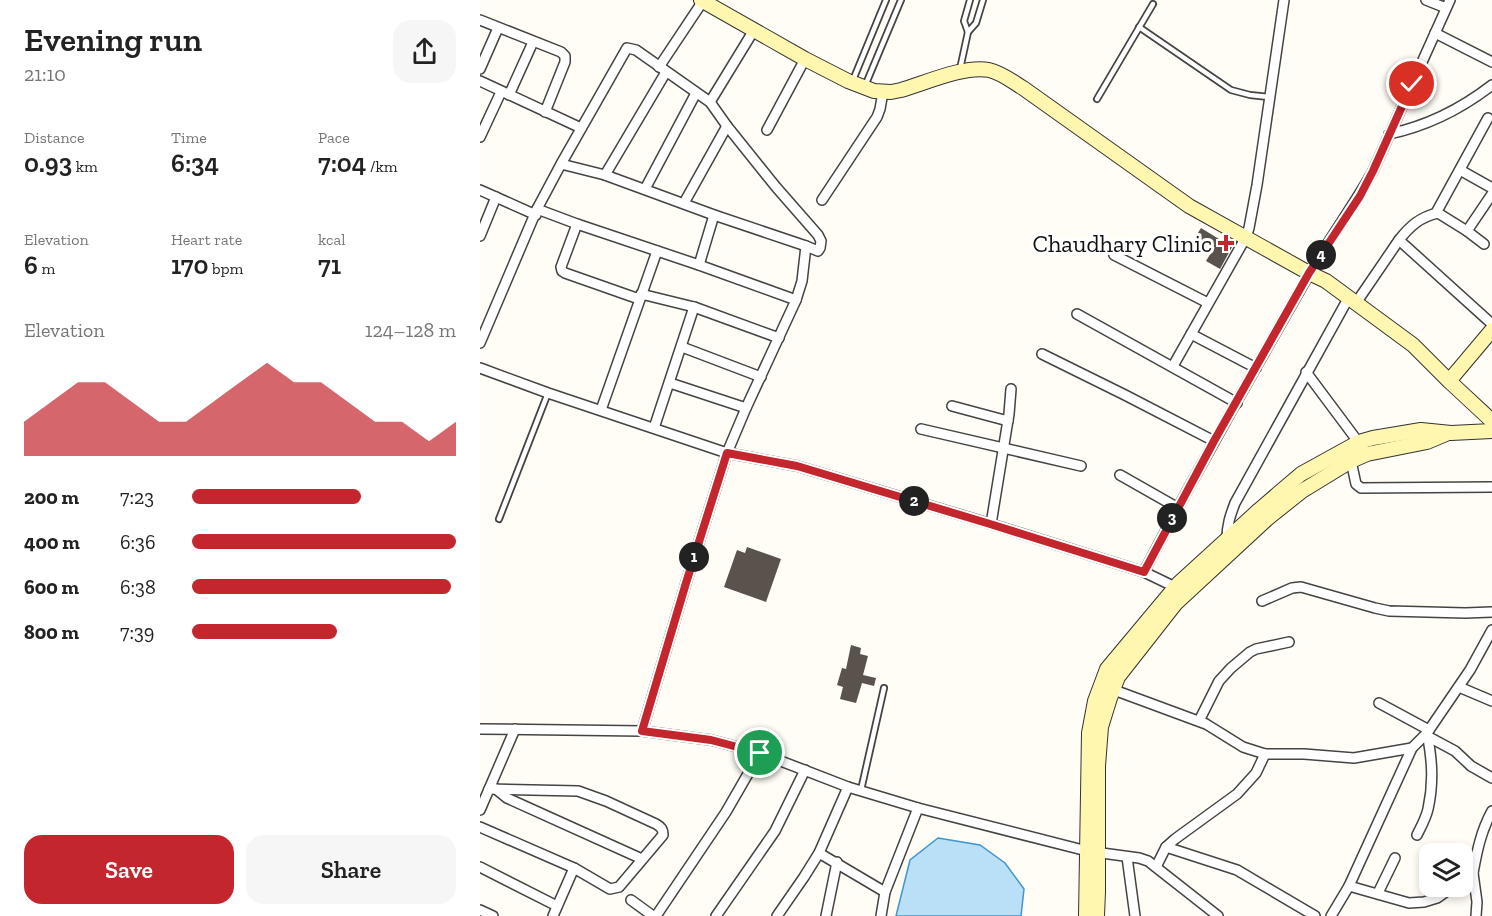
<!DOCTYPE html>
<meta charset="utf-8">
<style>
body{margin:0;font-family:"Zilla Slab",serif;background:#f6f6f6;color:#222;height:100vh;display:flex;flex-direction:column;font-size:22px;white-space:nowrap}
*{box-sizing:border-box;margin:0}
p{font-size:20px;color:#767676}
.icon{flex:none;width:33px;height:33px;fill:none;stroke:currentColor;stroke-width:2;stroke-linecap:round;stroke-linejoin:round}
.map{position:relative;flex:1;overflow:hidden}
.drawer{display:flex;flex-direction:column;background:#fff;width:480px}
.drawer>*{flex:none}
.fabs{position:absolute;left:939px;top:843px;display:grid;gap:12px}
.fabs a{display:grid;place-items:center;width:54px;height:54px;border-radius:12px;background:#fff;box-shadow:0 3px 9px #0003;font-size:30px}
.pin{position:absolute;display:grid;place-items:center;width:51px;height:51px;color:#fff;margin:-26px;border:3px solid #fff;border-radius:50%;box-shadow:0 2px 6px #0007}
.km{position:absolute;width:30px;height:30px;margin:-15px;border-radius:50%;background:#222;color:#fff;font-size:16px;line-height:30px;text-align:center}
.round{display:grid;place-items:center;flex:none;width:63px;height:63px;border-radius:18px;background:#f6f6f6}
.head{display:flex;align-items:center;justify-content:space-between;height:102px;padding:0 24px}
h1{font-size:33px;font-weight:600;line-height:45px}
.metrics{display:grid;grid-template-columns:repeat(3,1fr);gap:9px;height:102px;padding:6px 24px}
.metrics div{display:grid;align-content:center}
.metrics b{font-size:26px;font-weight:600}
.metrics small{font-size:16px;font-weight:400}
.metrics p{font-size:16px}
.chart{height:168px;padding:12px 24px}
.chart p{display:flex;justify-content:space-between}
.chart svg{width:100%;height:108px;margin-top:6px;fill:#c4262e;opacity:.7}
.cta{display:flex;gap:12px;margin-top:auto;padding:12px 24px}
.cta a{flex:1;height:69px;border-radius:18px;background:#c4262e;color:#fff;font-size:24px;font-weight:600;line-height:69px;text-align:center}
.cta a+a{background:#f6f6f6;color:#222}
ul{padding:0 24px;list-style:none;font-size:20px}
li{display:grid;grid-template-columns:96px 72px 1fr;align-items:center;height:45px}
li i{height:15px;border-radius:8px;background:#c4262e}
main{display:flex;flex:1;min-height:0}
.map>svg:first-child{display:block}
.water{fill:#b9e0f7;stroke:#3f96cf;stroke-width:1.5}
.building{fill:#5a524d}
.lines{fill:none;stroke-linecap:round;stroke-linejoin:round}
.lane-casing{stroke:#444;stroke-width:8}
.street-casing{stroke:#444;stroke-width:12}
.secondary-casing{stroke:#333;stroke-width:16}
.lane{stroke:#fff;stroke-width:4.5}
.street{stroke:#fff;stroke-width:9}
.secondary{stroke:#fff6b0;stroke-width:14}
.route-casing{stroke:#fff;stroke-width:12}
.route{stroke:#c4262e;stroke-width:8}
.poi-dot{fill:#c4262e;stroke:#fff;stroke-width:2}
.labels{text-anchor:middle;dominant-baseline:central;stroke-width:6;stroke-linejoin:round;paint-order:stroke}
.poi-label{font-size:24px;fill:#111;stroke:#fff;text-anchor:end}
</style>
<main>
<section class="drawer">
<div class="head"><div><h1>Evening run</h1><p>21:10</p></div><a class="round"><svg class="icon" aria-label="share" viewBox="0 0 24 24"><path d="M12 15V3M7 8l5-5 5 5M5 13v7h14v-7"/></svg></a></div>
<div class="metrics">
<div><p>Distance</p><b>0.93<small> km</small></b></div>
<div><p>Time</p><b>6:34</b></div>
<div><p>Pace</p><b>7:04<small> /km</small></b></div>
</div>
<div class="metrics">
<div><p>Elevation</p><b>6<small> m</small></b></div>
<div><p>Heart rate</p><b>170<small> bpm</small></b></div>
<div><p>kcal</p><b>71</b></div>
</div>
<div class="chart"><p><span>Elevation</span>124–128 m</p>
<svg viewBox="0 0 160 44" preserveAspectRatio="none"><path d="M0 44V30L10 22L20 14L30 14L40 22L50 30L60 30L70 22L80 14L90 6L100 14L110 14L120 22L130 30L140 30L150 38L160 30V44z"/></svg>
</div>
<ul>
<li><b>200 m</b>7:23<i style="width:64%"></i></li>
<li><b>400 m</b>6:36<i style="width:100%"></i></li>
<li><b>600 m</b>6:38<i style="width:98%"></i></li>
<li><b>800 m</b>7:39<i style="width:55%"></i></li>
</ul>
<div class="cta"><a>Save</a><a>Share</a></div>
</section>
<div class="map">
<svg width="1012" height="916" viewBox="0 0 1012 916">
<rect width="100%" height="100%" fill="#fffdf5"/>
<path class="water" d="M458,838L500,845L525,863L544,889L541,916H416L430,860Z"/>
<g class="building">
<path d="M721,228L752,247L740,269L726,261L734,248L716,236Z"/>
<path d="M267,547L301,559L286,602L244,587L257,550L265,553Z"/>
<path d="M371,645L381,648L380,654L388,656L383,675L396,678L394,686L382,683L376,703L360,699L363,687L357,685L362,668L366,669Z"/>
</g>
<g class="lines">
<defs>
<g id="lane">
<path d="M490,0L484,21L488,32L496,23L503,0"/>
<path d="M659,27L751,90L770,95L789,97"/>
<path d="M480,69L488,32"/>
<path d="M373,80L406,0"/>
<path d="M385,86L421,0"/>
<path d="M617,99L673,4"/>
<path d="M19,519L68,393"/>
<path d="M381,790L404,688"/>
</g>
<g id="street">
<path d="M946,0L966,8"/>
<path d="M0,20L81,52L85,56V62L65,112"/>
<path d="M955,33L1012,62"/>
<path d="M179,67L223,1"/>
<path d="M0,69L18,28"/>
<path d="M0,81L101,128"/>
<path d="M29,95L53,42"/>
<path d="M230,102L274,30"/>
<path d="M287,130L325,59"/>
<path d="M909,134C947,126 981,109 1012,85"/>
<path d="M0,137L21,92"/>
<path d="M980,170L1012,188"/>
<path d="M125,175L186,72"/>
<path d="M165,189L216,93"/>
<path d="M0,190L56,215"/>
<path d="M342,200L397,117L400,109L403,92"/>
<path d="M204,203L247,126"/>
<path d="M57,209L97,224L219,265L316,300"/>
<path d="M956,213L1008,118"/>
<path d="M97,224L81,267L82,271L85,273L159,299"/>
<path d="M987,231L1012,194"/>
<path d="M0,236L16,197"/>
<path d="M919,240C930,226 940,217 958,213L987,231L1004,244"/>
<path d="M634,255L728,303"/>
<path d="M219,265L234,215"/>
<path d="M161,294L214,307L299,338"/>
<path d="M876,303L919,240L1012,324"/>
<path d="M597,314L757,403"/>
<path d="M711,334L776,368"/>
<path d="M0,343L57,209L81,164L147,48L156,50L230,102L247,126L296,187L338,235L341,241L340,248L338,251L326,246L234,215L125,175L81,164"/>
<path d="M202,347L281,377"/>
<path d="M562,354L645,395L734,441"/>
<path d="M693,366L766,237L769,228L777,185L804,0"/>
<path d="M0,368L68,393L247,453L317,466L511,524L664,572L695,587L698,590"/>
<path d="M826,372L882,447"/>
<path d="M190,383L266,408"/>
<path d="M472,406L528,421"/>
<path d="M121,410L177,251"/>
<path d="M174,428L214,307"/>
<path d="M441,429L601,466"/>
<path d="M871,461L876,484L881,488L1012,487"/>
<path d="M640,475L698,508"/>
<path d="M511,524L529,414L531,389"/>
<path d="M747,539C747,525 750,516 755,503L869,297"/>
<path d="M664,572C716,472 772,374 828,276C848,240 873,207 893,171L970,0"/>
<path d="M782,601L812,588L821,587L895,608L909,611L985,613L1012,612"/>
<path d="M979,687L1012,701"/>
<path d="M634,690L726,724L763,747L785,754H824L874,758L932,748"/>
<path d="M899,703L949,730"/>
<path d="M719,721L739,681L751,668L770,652L776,649L809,642"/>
<path d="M0,729L162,731L231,740L280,753L368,787L438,808L607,851L659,858L668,861L738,916"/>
<path d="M162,731L206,583L247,453L266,408L316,300L322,281L326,246"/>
<path d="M947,736L975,751L991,766L1012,778"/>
<path d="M16,789L27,798L162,859"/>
<path d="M0,810L35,729"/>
<path d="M0,827L94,868L130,889L139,887L183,835C183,829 181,827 176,824L126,801L98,791L9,789"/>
<path d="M937,835C941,827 946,818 948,809C954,782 952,759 947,733"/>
<path d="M686,847L757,870L835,916"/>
<path d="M339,853L405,892"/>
<path d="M647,857L655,916"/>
<path d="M0,867L77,906"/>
<path d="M676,867L686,847L695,839L757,794L776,773L785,754"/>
<path d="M993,873L997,902L996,916"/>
<path d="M982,881L993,873C997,851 1001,831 1012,811"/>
<path d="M869,886L929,903L944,902L957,898L974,886"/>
<path d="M898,893L915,858"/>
<path d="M151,900L173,916"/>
<path d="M0,910L13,916"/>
<path d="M73,916L94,868"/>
<path d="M176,916L246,812L280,753"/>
<path d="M236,916L295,831L325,770"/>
<path d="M297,916L324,877L339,853L368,787"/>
<path d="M346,916L357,862"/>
<path d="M401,916L405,892L438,808"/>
<path d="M851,916L869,886L932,748L947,733L990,670L1012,630"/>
</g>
<g id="secondary">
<path d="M221,0L325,59L368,81L394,91L411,92L421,90C445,83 485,65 509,70C522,73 533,82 543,88L709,206L829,273L846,281L933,345L969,381L1012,421"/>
<path d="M969,381L1012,330"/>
<path d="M606,916L609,733L615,701L627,669L698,584L779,510L821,474L879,442L893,438L941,430L971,433L1012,431"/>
<path d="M617,916L618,892V766L621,727L630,698L638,677L696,603L788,518L822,491L871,461L887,454L947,442L966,434"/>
</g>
</defs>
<use href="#lane" class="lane-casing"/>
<use href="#street" class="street-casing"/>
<use href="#secondary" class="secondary-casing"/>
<use href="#lane" class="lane"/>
<use href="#street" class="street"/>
<use href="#secondary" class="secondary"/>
</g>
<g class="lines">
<defs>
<path id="route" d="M280,753L231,740L162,731L206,583L247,453L317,466L510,524L664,572L734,441L829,273L880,196L893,171L932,84"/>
</defs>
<use href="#route" class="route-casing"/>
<use href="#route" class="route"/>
</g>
<path class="poi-dot" d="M743 234h6v6h6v6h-6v6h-6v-6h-6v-6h6z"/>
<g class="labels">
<g class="poi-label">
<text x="732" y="243">Chaudhary Clinic</text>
</g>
</g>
</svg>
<div class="fabs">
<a><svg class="icon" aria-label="layers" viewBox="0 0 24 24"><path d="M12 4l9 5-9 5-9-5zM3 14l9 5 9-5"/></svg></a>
</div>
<div class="pin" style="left:280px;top:753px;background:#1e9e55"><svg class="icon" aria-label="arrive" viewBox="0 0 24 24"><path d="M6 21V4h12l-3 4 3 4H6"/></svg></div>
<div class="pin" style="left:932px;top:84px;background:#d93025"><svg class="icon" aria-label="check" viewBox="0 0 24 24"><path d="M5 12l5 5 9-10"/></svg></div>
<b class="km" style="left:214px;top:557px">1</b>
<b class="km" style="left:434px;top:501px">2</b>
<b class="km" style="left:692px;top:518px">3</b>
<b class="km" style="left:841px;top:255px">4</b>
</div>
</main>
